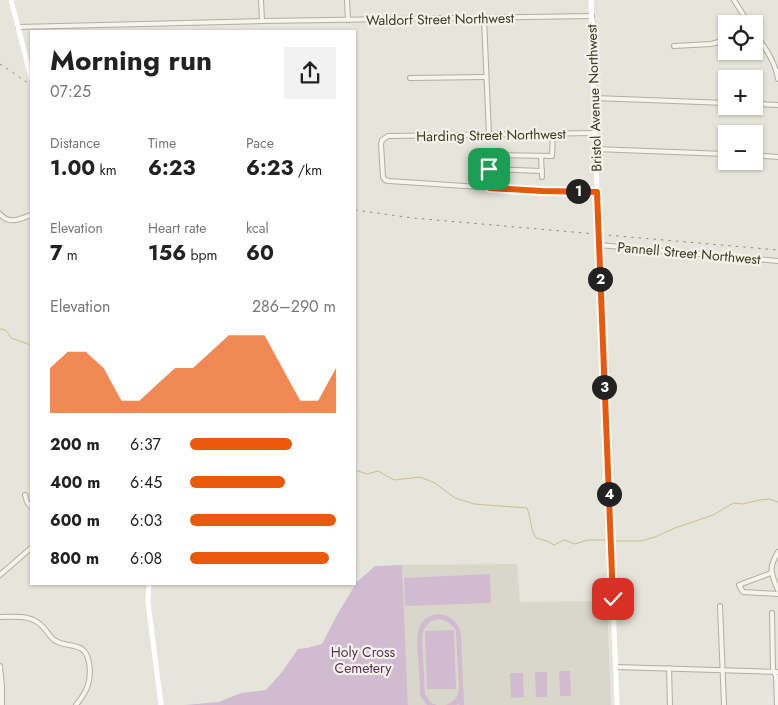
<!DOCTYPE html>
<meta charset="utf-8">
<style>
body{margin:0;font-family:Jost,sans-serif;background:#f2f2f2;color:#222;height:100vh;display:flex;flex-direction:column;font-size:19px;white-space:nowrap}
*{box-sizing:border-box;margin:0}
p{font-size:16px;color:#767676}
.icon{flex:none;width:28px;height:28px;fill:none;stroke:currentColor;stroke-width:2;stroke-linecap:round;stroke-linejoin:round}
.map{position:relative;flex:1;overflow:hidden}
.sheet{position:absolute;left:30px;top:30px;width:326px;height:555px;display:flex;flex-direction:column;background:#fff;border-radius:0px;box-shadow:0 1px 4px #0004}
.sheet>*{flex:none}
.buttons{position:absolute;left:718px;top:15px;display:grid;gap:10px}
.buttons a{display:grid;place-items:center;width:45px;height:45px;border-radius:0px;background:#fff;box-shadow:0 1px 4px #0004;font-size:25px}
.pin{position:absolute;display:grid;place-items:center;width:42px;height:42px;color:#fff;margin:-21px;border-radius:10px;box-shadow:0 2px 8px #0006}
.km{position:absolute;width:25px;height:25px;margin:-12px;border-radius:50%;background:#222;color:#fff;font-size:14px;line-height:25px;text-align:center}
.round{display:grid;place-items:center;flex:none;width:52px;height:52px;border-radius:0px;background:#f2f2f2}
.overview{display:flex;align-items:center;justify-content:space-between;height:85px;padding:0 20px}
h1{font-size:28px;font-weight:700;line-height:38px}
.metrics{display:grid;grid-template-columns:repeat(3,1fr);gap:8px;height:85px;padding:5px 20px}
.metrics div{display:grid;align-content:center}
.metrics b{font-size:21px;font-weight:700}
.metrics small{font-size:14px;font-weight:400}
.metrics p{font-size:14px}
.chart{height:140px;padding:10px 20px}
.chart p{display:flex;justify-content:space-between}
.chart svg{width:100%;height:90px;margin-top:5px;fill:#ea580c;opacity:.7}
ul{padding:0 20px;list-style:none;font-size:16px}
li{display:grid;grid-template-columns:80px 60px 1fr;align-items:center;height:38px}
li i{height:12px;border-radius:6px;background:#ea580c}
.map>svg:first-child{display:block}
.built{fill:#d9d7c9}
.green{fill:#d1bbd1}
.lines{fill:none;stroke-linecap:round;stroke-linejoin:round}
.stream{stroke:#cabd92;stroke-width:1}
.street-casing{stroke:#b0afa0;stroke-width:6}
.street{stroke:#f5f4ed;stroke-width:4}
.secondary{stroke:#fff;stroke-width:5}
.rail{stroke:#918d73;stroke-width:1;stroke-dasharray:2.5 5;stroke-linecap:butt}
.route-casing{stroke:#fff;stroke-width:10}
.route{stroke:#ea580c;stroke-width:6}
.labels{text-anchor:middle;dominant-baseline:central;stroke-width:4.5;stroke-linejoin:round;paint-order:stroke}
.street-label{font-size:14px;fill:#3d3b24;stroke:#f4f3ea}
.park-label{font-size:14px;fill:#5a3057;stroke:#f4f3ea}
</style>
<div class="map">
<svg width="778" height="705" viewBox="0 0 778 705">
<rect width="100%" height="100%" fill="#e6e5db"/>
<path class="built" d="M517,564L520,602L607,601L611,705H408L402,565Z"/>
<g class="green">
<path d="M402,565L408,705H185L219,702L241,693L266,690L282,672L298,649L307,648L322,644L337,615L357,582L375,566Z"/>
<path d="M490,574L491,603L405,606L404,578Z"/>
<path d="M438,614C451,615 460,623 461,636L464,705H459V703L457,705H446C454,702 458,697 459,688L456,631C446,613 425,616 422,637L425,694L431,703L437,705H427L421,697L420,693C420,681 419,669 418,657C417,639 414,617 438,614Z"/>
<path d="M454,630L456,689H427L425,631Z"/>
<path d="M559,671H570L571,696H560Z"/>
<path d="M535,672H547V697H536Z"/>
<path d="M510,673H523L524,697L511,698Z"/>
</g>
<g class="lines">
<g class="stream">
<path d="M0,329C7,329 8,333 11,338L28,344L31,346"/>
<path d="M355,470L367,474L378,471L394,480L420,477L435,483L455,498L474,504L527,508C531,518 530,528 536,538L547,541L554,545L564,540L575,544L588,540H609"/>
<path d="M613,541H641L655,537L675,528L713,515L730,505L734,503L742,504L760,500L769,499L778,502"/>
</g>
<defs>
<g id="street">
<path d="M261,0L262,21"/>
<path d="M347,0L348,20"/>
<path d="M734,0L749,24"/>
<path d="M484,18L489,135"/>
<path d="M18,27L262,21L592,16"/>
<path d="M754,32C764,46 775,61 778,79"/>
<path d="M674,46L711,44L726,40"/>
<path d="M410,78L486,77"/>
<path d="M595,98L726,103"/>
<path d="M754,104L778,105"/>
<path d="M595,133L388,136L382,140L381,144L383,177L385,180L389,181L542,191L597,192"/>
<path d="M595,149L726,154"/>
<path d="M754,155L778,157"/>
<path d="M541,156L542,177"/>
<path d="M489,169L542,171"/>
<path d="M490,188L489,155L552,156L553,134"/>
<path d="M0,214C9,225 20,219 31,215"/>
<path d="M599,245L778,261"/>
<path d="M25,495L27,502L31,507"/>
<path d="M778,552C768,569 771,573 778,590"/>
<path d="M771,573L739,585L743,592L778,594"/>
<path d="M0,575L31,548"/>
<path d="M720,606L724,705"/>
<path d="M772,613L773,671L776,676L777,705"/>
<path d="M0,617C15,617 32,614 43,627C48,632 50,638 56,641C64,646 74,644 82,649C91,656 91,675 88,685C86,692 80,700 76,705"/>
<path d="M0,666L2,686V705"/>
<path d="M616,667L778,672"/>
<path d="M669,668L670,705"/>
</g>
</defs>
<use href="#street" class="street-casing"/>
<use href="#street" class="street"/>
<g class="secondary">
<path d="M11,0L31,78"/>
<path d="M591,0L597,192L617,705"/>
<path d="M149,584L148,602L161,705"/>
</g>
<g class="rail">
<path d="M0,64L31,85"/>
<path d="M355,210L413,218L778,250"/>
</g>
</g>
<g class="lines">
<defs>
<path id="route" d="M489,169L490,188L542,191L597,192L613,599"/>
</defs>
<use href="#route" class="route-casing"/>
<use href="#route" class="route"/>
</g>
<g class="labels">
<g class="street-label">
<text transform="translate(440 19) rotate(-1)">Waldorf Street Northwest</text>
<text transform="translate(594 98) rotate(-92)">Bristol Avenue Northwest</text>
<text transform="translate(491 135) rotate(-1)">Harding Street Northwest</text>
<text transform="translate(689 253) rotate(5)">Pannell Street Northwest</text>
</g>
<g class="park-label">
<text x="363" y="652">Holy Cross<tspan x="363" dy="16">Cemetery</tspan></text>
</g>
</g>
</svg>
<div class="buttons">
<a><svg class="icon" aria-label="locate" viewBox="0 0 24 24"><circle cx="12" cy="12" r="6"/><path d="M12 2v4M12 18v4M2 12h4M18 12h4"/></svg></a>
<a>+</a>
<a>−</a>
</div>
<div class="pin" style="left:489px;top:169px;background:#1e9e55"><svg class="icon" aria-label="arrive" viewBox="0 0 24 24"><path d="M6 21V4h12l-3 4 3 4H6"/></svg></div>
<div class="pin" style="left:613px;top:599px;background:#d93025"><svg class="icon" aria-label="check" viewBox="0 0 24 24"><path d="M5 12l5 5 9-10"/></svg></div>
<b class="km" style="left:578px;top:191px">1</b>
<b class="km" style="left:600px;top:279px">2</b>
<b class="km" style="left:604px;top:387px">3</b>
<b class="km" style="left:609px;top:494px">4</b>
<section class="sheet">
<div class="overview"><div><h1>Morning run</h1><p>07:25</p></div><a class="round"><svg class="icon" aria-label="share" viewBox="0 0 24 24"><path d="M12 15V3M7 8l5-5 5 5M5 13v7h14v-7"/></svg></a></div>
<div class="metrics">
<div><p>Distance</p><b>1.00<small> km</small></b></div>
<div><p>Time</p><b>6:23</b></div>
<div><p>Pace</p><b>6:23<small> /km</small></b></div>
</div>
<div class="metrics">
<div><p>Elevation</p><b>7<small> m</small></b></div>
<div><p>Heart rate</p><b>156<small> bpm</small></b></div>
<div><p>kcal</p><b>60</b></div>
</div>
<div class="chart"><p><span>Elevation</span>286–290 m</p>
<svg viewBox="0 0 160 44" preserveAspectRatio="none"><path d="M0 44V22L10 14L20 14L30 22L40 38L50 38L60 30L70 22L80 22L90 14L100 6L110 6L120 6L130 22L140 38L150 38L160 22V44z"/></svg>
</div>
<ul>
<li><b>200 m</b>6:37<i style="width:70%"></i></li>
<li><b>400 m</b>6:45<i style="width:65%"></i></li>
<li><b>600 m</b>6:03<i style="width:100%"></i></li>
<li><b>800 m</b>6:08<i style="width:95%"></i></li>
</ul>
</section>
</div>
